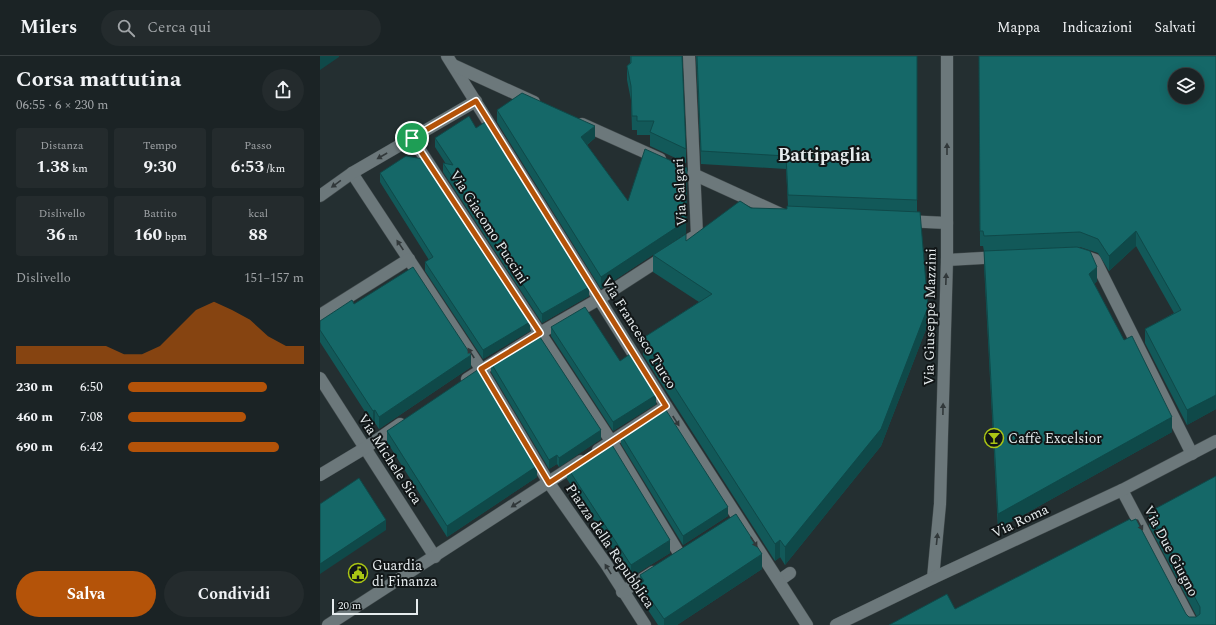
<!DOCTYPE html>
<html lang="it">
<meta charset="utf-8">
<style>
body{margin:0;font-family:Spectral,serif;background:#242b2d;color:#f1f3f6;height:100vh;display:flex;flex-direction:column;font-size:15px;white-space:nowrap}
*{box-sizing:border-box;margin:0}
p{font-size:13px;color:#a0a4a7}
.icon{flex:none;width:22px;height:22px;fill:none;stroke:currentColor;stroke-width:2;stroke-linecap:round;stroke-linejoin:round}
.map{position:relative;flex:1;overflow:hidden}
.sheet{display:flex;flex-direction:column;background:#1b2325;width:320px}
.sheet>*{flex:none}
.tools{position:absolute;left:848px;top:12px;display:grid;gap:8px}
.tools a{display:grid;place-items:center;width:36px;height:36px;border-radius:50%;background:#1b2325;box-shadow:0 2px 10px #0003,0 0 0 1px #394042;font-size:20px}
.scale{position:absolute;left:12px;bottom:10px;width:86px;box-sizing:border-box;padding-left:4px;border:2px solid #e6ecee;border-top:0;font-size:11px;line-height:14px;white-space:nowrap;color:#e6ecee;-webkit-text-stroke:3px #111617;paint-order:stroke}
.pin{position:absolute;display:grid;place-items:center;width:34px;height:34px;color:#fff;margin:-17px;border:2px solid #fff;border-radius:50%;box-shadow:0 1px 4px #0007}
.round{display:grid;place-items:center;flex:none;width:42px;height:42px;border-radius:21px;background:#242b2d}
.head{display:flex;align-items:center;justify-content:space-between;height:68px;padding:0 16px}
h1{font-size:22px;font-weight:700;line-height:30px}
.metrics{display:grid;grid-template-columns:repeat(3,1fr);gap:6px;height:68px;padding:4px 16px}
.metrics div{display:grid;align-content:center;border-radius:4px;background:#242b2d;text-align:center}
.metrics b{font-size:17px;font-weight:700}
.metrics small{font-size:11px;font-weight:400}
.metrics p{font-size:11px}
.chart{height:112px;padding:8px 16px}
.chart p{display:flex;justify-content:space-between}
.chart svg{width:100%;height:72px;margin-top:4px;fill:#b45309;opacity:.7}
.cta{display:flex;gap:8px;margin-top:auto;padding:8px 16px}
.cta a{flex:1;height:46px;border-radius:24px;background:#b45309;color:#fff;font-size:16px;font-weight:700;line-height:46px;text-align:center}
.cta a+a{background:#242b2d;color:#f1f3f6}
ul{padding:0 16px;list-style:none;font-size:13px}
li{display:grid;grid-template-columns:64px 48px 1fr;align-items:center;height:30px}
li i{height:10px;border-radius:5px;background:#b45309}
header{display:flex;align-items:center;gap:24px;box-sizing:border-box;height:56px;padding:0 20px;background:#1b2325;border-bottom:1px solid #394042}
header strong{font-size:19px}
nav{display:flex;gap:22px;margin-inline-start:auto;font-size:14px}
.search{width:280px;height:36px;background:#242b2d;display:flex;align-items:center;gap:10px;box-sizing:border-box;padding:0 14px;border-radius:22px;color:#a0a4a7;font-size:15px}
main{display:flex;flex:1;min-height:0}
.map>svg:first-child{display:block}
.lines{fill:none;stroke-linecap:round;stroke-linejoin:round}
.pedestrian-casing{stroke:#414a4c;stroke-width:13}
.minor-casing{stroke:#414a4c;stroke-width:13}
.secondary-casing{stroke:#414a4c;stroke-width:13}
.pedestrian{stroke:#6c787b;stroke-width:12}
.minor{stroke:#6c787b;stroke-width:12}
.secondary{stroke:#6c787b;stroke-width:12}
.wall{fill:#125959}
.shaded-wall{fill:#0f4949}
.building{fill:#156868;stroke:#0f4949;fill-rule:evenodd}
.oneway{fill:#31383a}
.route-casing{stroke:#fff;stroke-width:8}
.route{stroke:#b45309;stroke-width:5}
.labels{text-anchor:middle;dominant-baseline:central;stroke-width:4;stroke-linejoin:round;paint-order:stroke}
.street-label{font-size:14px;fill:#e6ecee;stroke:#111617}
.poi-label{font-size:14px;fill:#e6ecee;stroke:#111617;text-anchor:start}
.district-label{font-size:18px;font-weight:bold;fill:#e6ecee;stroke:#111617}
</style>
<header>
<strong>Milers</strong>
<div class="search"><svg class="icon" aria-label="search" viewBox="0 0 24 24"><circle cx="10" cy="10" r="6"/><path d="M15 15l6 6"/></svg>Cerca qui</div>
<nav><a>Mappa</a><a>Indicazioni</a><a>Salvati</a></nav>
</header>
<main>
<section class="sheet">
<div class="head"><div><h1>Corsa mattutina</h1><p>06:55 · 6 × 230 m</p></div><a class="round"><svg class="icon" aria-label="share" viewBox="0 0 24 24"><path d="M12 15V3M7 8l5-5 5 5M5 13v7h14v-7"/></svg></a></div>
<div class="metrics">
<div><p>Distanza</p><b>1.38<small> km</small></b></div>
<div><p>Tempo</p><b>9:30</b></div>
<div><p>Passo</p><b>6:53<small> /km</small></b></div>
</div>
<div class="metrics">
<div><p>Dislivello</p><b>36<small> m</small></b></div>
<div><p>Battito</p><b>160<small> bpm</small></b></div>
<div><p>kcal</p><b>88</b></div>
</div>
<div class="chart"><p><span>Dislivello</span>151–157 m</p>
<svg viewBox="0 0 160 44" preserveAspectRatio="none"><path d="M0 44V33L10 33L20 33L30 33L40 33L50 33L60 38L70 38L80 33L90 22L100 11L110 6L120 11L130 17L140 27L150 33L160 33V44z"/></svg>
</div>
<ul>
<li><b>230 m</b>6:50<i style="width:79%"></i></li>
<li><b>460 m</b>7:08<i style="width:67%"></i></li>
<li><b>690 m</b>6:42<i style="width:86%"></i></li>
</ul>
<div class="cta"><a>Salva</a><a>Condividi</a></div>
</section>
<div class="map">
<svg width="896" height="569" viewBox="0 0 896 569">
<rect width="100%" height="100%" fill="#242f31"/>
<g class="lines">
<defs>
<g id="pedestrian">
<path d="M92,82L291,385L360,499"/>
<path d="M373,118L463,159"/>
<path d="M585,165L627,167"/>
<path d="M460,524L470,517"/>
</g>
<g id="minor">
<path d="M127,0L346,350L487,569"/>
<path d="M133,9L214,46"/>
<path d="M262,68L340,103"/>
<path d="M32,117L161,313L229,427L286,508L325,569"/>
<path d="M0,140L32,117L156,45"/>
<path d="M365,186L377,179L369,0"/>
<path d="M758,198L775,204L872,398"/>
<path d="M627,204L680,201"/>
<path d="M0,259L89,203"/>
<path d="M0,322L115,501"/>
<path d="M147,323L220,277L279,243L347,199"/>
<path d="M278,394L346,350"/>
<path d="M0,419L45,392L80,368"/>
<path d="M802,434L873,569"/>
<path d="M302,536L333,516"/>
<path d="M8,569L261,405"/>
</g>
<g id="secondary">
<path d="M613,522L620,448L627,204V0"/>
<path d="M516,569L613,522L802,434L896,385"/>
</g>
</defs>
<use href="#pedestrian" class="pedestrian-casing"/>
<use href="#minor" class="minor-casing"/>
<use href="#secondary" class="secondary-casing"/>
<use href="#pedestrian" class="pedestrian"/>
<use href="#minor" class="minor"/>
<use href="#secondary" class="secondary"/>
</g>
<g class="wall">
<path d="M310,0H362L366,93V107L330,90V79H317V74H312L311,44L307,24V10L310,7Z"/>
<path d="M376,0H597V156L608,268L561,390L465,509L460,501L455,505L323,299V282L379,246L333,216V199L366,185L431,152L467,153L468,150L466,113L381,108Z"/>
<path d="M659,0H896V353L867,369L825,287V273L854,257L816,190L789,215L778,197L760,191H758L777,225L774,228L852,376L678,473L664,210V195L694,194L664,195L663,190H660Z"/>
<path d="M177,54L275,82L267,89L308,145L366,177L281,233L177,66Z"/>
<path d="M115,82L269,240L222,267L123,116V107L126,108L115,91Z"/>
<path d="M60,117L210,275L163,303L105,215V206L109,204L60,126Z"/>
<path d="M34,248L151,311L59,373L55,367L53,368L0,286V274Z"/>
<path d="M231,271L300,305L336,348L293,375L231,280Z"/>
<path d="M171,307L281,383L239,411L237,408L229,413L171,316Z"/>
<path d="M67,375L217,421L127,481L67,386Z"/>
<path d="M301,379L408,460L363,489L301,388Z"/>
<path d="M247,411L350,497L311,521L247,423Z"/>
<path d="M829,456L896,569L635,553L866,558L869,561H877L829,470Z"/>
<path d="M442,513L357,569H338L320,542V519Z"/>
</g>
<g class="shaded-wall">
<path d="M0,0H19V1L0,14Z"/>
<path d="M275,70V82L261,93V81Z"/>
<path d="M367,112L366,177L281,233V221Z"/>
<path d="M816,175V190L789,215V200Z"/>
<path d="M777,211V225L769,233V218Z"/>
<path d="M269,231V240L222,267V258Z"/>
<path d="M608,251V268L561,390L465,509V491Z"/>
<path d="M210,266V275L163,303V294Z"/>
<path d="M151,299V311L59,373V361Z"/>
<path d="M336,339V348L293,375V366Z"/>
<path d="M896,339V353L867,369V354Z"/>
<path d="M55,354V367L53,368V355Z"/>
<path d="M852,361V376L678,473V458Z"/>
<path d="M281,374V383L239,411V402Z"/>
<path d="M237,399V408L229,413V404Z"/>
<path d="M217,410V421L127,481V470Z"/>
<path d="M408,451V460L363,489V480Z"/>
<path d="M66,464V474L0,518V508Z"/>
<path d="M350,484V497L311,521V509Z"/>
<path d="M460,484V501L455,505V488Z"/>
<path d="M442,498V513L357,569H344V563Z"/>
</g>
<g class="building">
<path d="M311,0H362L366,93L330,76L334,65H317V60H312L311,30L307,10L311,7Z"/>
<path d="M377,0H597V144L468,139L466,100L381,95Z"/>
<path d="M659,0H896V339L867,354L825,273L861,254L816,175L789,200L778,183L760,176L664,180L663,175H660ZM855,19H877V41H855Z"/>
<path d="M202,37L275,70L261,81L308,145L325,93L367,112L366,165L281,221L177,54Z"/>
<path d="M149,60L156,72L165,66L269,231L222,258L123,107L133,109L115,82Z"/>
<path d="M86,100L103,103L210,266L163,294L105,206L113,201L60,117Z"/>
<path d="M420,145L431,152L467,153V150L600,156L608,251L561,373L465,491L460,484L455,488L323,282L392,238L333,199L366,178V185Z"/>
<path d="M757,191L770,195L777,211L769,218L804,284L812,280L852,361L678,458L664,195Z"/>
<path d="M93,211L151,299L59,361L55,354L53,355L0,274V265L32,244L34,248Z"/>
<path d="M265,251L300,305L310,298L336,339L293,366L231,271Z"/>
<path d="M218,278L281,374L239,402L237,399L229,404L171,307Z"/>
<path d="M159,313L217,410L127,470L67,375Z"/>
<path d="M344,351L408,451L363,480L301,379Z"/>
<path d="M289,384L350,484L311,509L247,411Z"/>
<path d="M896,420V569H569L627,538L635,553L810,463L811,465L816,463L866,558L869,561H876L880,558V551L829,456Z"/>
<path d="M39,422L66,464L0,508V448Z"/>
<path d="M416,458L442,498L344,563L320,528L324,525L320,519Z"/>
</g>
<defs><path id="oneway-solid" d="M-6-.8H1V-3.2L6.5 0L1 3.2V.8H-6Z"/></defs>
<g class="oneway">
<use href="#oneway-solid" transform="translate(627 93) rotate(-90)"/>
<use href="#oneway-solid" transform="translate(62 100) rotate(150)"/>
<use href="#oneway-solid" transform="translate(16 128) rotate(144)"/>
<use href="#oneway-solid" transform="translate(80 189) rotate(-124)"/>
<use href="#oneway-solid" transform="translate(626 223) rotate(-88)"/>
<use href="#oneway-solid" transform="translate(151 297) rotate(-123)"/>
<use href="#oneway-solid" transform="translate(623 353) rotate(-89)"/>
<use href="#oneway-solid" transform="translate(356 365) rotate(57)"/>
<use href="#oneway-solid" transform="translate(196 448) rotate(147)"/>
<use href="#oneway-solid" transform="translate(820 469) rotate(62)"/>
<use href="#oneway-solid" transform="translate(617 483) rotate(-84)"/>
<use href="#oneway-solid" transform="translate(434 486) rotate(57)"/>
<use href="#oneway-solid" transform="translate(288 513) rotate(-122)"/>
</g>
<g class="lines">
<defs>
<path id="route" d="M156,45L346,350L229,427L161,313L220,277L92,82Z"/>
</defs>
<use href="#route" class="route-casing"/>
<use href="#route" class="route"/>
</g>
<defs>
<symbol id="bar-ring" viewBox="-11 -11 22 22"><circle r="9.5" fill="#111617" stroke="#abc614" stroke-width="1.5"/><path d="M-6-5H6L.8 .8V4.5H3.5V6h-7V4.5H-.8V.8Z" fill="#abc614"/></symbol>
<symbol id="civic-ring" viewBox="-11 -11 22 22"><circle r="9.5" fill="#111617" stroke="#abc614" stroke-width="1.5"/><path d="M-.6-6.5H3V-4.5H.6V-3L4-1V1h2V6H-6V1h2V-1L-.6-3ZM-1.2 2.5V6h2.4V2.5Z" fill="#abc614"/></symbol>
</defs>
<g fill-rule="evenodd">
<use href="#bar-ring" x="663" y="371" width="22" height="22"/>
<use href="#civic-ring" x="27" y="506" width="22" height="22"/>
</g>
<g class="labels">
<g class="street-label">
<text transform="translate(360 136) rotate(-93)">Via Salgari</text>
<text transform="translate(169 171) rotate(57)">Via Giacomo Puccini</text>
<text transform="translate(610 261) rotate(-89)">Via Giuseppe Mazzini</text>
<text transform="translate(319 277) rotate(58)">Via Francesco Turco</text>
<text transform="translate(70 403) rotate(57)">Via Michele Sica</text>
<text transform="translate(700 465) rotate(-25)">Via Roma</text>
<text transform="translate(290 490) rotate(56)">Piazza della Repubblica</text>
<text transform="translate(851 495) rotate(62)">Via Due Giugno</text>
</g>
<g class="poi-label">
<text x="688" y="382">Caffè Excelsior</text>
<text x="52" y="509">Guardia<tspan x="52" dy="16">di Finanza</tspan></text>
</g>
<g class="district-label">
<text x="504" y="99">Battipaglia</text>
</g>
</g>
</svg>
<div class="tools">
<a><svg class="icon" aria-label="layers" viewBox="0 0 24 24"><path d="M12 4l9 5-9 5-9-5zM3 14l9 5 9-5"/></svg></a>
</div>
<div class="scale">20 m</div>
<div class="pin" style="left:92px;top:82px;background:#1e9e55"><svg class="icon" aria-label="arrive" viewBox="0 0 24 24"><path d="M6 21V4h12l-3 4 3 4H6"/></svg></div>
</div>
</main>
